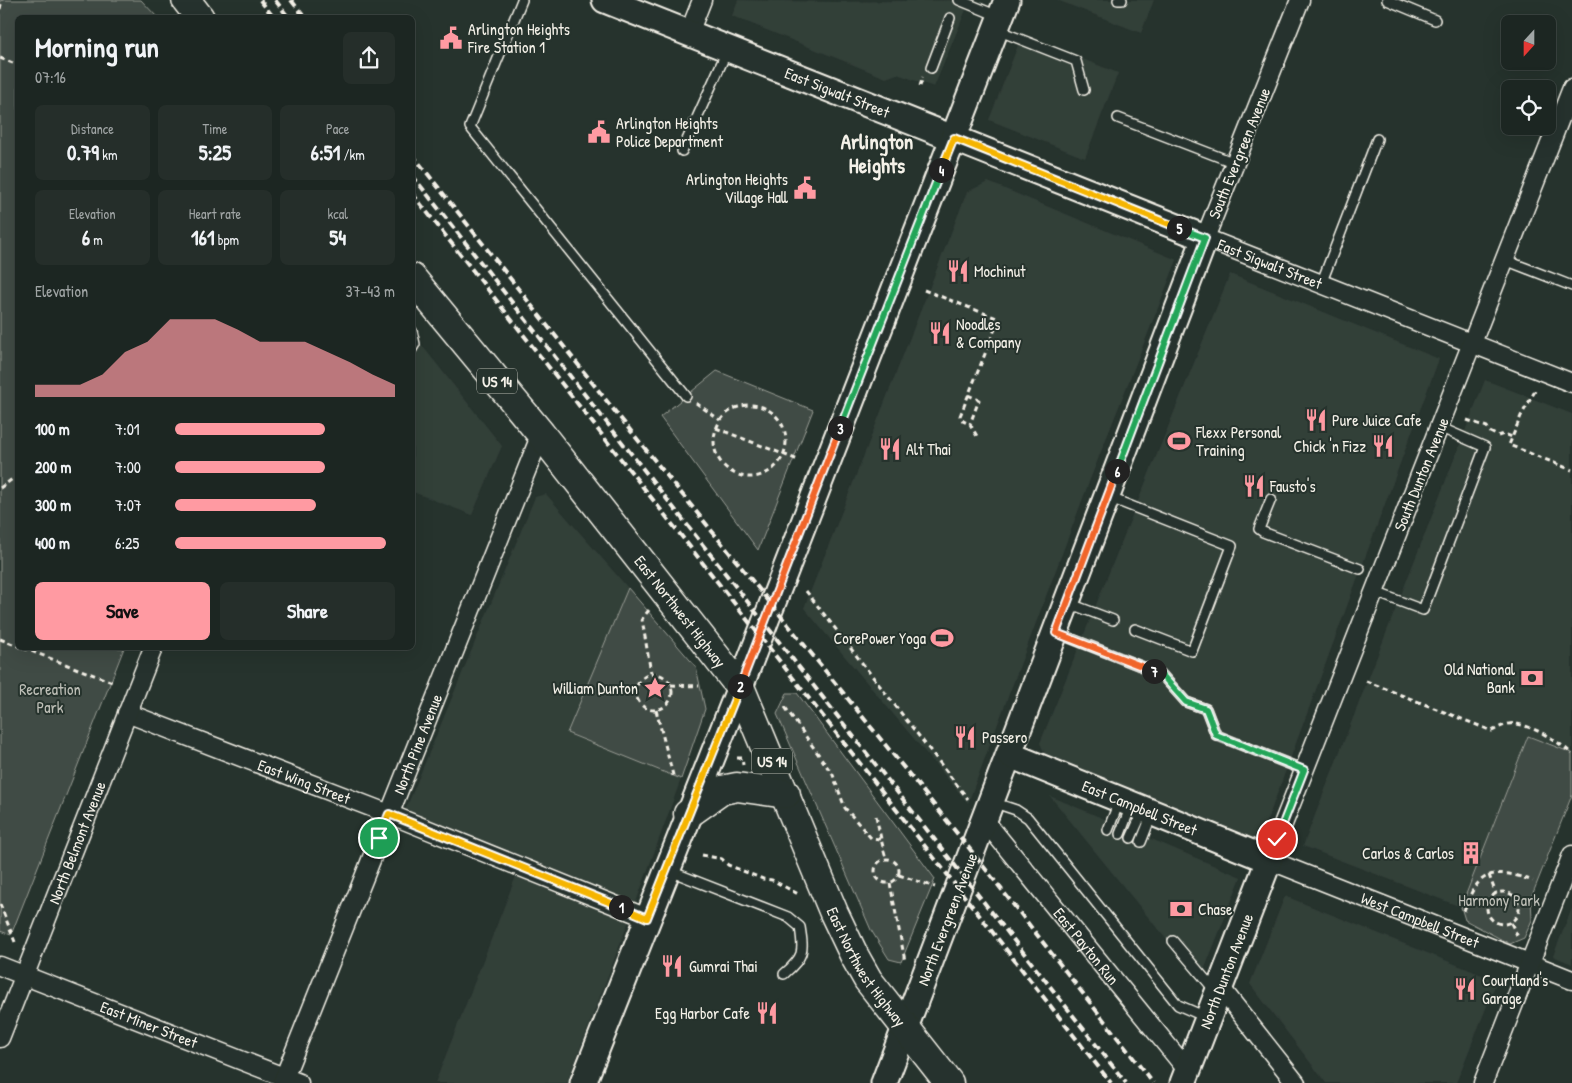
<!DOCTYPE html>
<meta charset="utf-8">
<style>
body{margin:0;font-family:"Patrick Hand",sans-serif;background:#252e2a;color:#f1f3f6;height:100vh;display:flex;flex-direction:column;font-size:19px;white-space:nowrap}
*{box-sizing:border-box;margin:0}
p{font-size:16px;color:#a0a5a5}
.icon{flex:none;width:28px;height:28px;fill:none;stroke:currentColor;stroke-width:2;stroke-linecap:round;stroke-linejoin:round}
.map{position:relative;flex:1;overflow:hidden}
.drawer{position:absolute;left:15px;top:15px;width:400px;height:635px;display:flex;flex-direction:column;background:#1c2622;border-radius:8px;box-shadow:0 5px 20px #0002,0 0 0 1px #3a4340}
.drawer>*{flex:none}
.needle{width:32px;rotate:201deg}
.fabs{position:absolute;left:1501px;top:15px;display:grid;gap:10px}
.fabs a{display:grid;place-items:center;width:55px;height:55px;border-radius:8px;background:#1c2622;box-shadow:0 5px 20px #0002,0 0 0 1px #3a4340;font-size:25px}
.pin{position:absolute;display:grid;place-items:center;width:42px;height:42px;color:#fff;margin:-21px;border:2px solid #fff;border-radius:50%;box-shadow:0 1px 5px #0007}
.km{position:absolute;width:25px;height:25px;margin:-12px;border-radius:50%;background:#222;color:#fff;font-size:14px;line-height:25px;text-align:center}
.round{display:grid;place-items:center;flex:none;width:52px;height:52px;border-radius:8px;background:#252e2a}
.summary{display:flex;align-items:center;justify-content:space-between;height:85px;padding:0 20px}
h1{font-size:28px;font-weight:700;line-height:38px}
.metrics{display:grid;grid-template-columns:repeat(3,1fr);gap:8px;height:85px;padding:5px 20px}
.metrics div{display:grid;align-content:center;border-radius:8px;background:#252e2a;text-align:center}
.metrics b{font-size:21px;font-weight:700}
.metrics small{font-size:14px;font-weight:400}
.metrics p{font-size:14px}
.chart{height:140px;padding:10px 20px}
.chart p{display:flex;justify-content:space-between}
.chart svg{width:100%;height:90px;margin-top:5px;fill:#ff9aa2;opacity:.7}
.action{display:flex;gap:10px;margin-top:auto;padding:10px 20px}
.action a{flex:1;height:58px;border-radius:8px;background:#ff9aa2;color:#111;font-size:20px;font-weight:700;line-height:58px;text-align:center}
.action a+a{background:#252e2a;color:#f1f3f6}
ul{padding:0 20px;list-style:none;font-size:16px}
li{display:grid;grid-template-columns:80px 60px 1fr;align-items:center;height:38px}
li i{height:12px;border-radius:6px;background:#ff9aa2}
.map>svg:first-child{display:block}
.built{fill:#333f39}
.green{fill:#414b45;stroke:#9a9e96}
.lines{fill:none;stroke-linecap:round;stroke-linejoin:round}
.lane-casing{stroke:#f4f1e8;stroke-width:12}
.street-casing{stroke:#f4f1e8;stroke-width:21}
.secondary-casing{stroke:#f4f1e8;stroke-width:29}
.primary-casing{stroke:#f4f1e8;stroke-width:31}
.path{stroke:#f4f1e8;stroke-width:3;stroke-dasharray:5 4;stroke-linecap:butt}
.lane{stroke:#26332d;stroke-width:9}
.street{stroke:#26332d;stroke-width:18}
.secondary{stroke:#26332d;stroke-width:25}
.primary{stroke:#26332d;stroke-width:28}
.rail{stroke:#f4f1e8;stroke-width:4;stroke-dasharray:8 4;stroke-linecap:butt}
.split-1-casing{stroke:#fff;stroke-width:10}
.split-2-casing{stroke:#fff;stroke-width:10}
.split-3-casing{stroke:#fff;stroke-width:10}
.split-4-casing{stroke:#fff;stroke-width:10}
.split-5-casing{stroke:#fff;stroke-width:10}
.split-6-casing{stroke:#fff;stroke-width:10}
.split-7-casing{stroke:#fff;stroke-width:10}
.split-8-casing{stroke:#fff;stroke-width:10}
.split-1{stroke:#f5b400;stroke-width:6}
.split-2{stroke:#f5b400;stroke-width:6}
.split-3{stroke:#f0652b;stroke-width:6}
.split-4{stroke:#22a559;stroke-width:6}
.split-5{stroke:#f5b400;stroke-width:6}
.split-6{stroke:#22a559;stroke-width:6}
.split-7{stroke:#f0652b;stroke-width:6}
.split-8{stroke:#22a559;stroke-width:6}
.labels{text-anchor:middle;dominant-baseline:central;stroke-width:4;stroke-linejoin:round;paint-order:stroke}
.shield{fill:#26332d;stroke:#b6b8b0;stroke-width:1}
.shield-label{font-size:15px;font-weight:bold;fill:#f4f1e8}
.poi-label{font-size:16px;fill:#f4f1e8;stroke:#26332d;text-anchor:start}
.street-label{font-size:16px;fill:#f4f1e8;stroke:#26332d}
.park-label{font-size:16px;fill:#bebfb7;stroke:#26332d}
.district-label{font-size:21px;font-weight:bold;fill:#f4f1e8;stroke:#26332d}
</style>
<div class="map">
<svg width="1572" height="1083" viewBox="0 0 1572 1083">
<rect width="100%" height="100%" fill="#26332d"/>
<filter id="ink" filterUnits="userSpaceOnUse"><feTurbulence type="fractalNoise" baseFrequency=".02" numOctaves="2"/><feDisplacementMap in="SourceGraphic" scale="10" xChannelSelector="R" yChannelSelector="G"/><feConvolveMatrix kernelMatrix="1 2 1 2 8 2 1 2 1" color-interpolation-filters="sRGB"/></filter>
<g filter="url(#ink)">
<g class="built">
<path d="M738,0L834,2L970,0L934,87L897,74L886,78L732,16Z"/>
<path d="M1057,0H1154L1141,33Z"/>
<path d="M1022,35L1118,73L1085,158L989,120Z"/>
<path d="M988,182L1177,260L1091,477L968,803L804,608L967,192Z"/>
<path d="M1230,274L1439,359L1260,840L1256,841L1047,759L1040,743Z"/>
<path d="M412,333L502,446L472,515L413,492Z"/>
<path d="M1485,380L1572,414V753L1528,736L1461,907L1303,846Z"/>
<path d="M546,494L628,588L568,733L681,779L635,905L405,811L535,497Z"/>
<path d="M1050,796L1241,877L1205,968L1196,976Z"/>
<path d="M516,876L629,921L567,1083H435Z"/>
<path d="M1285,896L1497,981L1456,1083H1326L1250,984Z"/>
<path d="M1572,908V964L1553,956Z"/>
</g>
<g class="green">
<path d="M0,0H141L157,17L18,18V648H124L11,935L0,931Z"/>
<path d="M717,371L813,410L758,550L660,417Z"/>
<path d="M628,588L696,667L705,709L681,779L567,733Z"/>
<path d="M787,693H797L935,879L901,962L889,959L871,930L777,714Z"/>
<path d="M1528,736L1572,753V795L1531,898L1532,920L1524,938L1510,944L1465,920L1461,907Z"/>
</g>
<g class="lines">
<defs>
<g id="lane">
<path d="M522,0L470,127L686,396"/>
<path d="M959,0L998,16"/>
<path d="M1118,0H1122"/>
<path d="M1387,0L1435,20"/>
<path d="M997,30L1076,61L1084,90"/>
<path d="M931,68L950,18"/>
<path d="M1118,118L1235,163"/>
<path d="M682,151L727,51"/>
<path d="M1505,260L1572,286"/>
<path d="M1321,284L1377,139"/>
<path d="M412,331L415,344L412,349"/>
<path d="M1108,497L1232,546L1192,651L1135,629"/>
<path d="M1271,499L1259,529L1263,532L1360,569"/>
<path d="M1375,592L1423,610L1485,447L1439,427"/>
<path d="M1068,603L1113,620"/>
<path d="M1057,633L1161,674L1186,702L1206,709L1216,735L1304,770"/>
<path d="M992,802L1016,810L1028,818L1178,1005L1208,1018"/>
<path d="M1108,830L1119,802"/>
<path d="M1120,834L1131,806"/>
<path d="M1131,838L1143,811"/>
<path d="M1141,842L1152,814"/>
<path d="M670,871L788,917L800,927C804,952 804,957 784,974"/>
<path d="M1173,941L1216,992"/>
</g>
<g id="street">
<path id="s1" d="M1300,0L1205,238L1572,383"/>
<path d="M689,33L702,0"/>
<path id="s2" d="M1572,88L1269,860L1572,980"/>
<path id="s3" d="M127,713L389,814L647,918"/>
<path id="s4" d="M985,821L1188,1071"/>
<path id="s5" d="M0,966L299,1083"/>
<path d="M1220,987L1296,1083"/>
<path id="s6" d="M0,1038L153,648"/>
<path id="s7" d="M282,1083L541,434"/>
<path d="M1483,1083L1572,855"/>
</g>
<g id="secondary">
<path id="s8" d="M605,0L1205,238L884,1083"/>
<path id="s9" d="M1010,755L1269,860L1183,1083"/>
<path d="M583,1083L740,687L1007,0"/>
</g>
<g id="primary">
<path d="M186,0L200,18"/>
<path id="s10" d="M412,278L541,434L740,687L834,913L855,957L868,980L949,1083"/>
<path d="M688,814L722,790L737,787L786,794"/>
</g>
</defs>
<use href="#lane" class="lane-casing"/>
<use href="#street" class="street-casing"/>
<use href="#secondary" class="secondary-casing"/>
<use href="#primary" class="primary-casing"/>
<g class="path">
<path d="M0,9L2,0"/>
<path d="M0,58L18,65"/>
<path d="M920,86L923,77"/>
<path d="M924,290L999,319L960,416L963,421L970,424L978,438"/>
<path d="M1535,391L1521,416L1509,445L1572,470"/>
<path d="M968,395L979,400L970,424"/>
<path d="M696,403L720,420"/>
<circle cx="750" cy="441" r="36"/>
<path d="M1467,420L1487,427L1490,432L1498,436L1504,434L1512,437"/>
<path d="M716,428L798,460"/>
<path d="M0,488L18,475"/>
<path d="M806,591L968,799"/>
<path d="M649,610L642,619L651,673"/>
<path d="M0,639L18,646"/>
<path d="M23,648L115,683"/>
<circle cx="654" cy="692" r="18"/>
<path d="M1366,681L1492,731C1500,727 1508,722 1517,724C1537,728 1558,741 1572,754"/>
<path d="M671,685L699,686"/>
<path d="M785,707L833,775L845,808L871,838L881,839L886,859"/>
<path d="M656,710L674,779"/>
<path d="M737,758H742L743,765"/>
<path d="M876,816L881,839"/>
<path d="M702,855L722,859L728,865L763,879L772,880L800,895"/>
<circle cx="887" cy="871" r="12"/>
<path d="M899,875L935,887"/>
<path d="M1489,875L1496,894"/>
<path d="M890,883L905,961"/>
<circle cx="1503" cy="908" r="16"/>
<path d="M0,904L15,942"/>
<path d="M1464,911C1477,870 1495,867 1533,881"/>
<path d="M1511,923L1518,937"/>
</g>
<use href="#lane" class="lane"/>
<use href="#street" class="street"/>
<use href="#secondary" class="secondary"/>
<use href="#primary" class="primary"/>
<g class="rail">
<path d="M260,0L274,18"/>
<path d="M275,0L289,18"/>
<path d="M291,0L305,18"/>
<path d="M412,154L617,414L973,853L1153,1083"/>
<path d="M412,175L1126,1083"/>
<path d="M412,193L1111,1083"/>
</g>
</g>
</g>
<g class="lines" filter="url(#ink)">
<defs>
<path id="split-1" d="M379,838L389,814L621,907"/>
<path id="split-2" d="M621,907L647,918L740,686"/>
<path id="split-3" d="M740,686L840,428"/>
<path id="split-4" d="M840,428L941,170"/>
<path id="split-5" d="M941,170L954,138L1179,228"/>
<path id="split-6" d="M1117,471L1205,238L1179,228"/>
<path id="split-7" d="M1117,471L1056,633L1154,671"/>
<path id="split-8" d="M1154,671L1161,674L1186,702L1206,709L1216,735L1304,770L1277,839"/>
</defs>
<use href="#split-1" class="split-1-casing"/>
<use href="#split-2" class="split-2-casing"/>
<use href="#split-3" class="split-3-casing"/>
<use href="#split-4" class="split-4-casing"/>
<use href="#split-5" class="split-5-casing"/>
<use href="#split-6" class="split-6-casing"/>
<use href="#split-7" class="split-7-casing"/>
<use href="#split-8" class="split-8-casing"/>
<use href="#split-1" class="split-1"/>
<use href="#split-2" class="split-2"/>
<use href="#split-3" class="split-3"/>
<use href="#split-4" class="split-4"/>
<use href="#split-5" class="split-5"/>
<use href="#split-6" class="split-6"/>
<use href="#split-7" class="split-7"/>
<use href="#split-8" class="split-8"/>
</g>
<defs>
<symbol id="civic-bare" viewBox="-9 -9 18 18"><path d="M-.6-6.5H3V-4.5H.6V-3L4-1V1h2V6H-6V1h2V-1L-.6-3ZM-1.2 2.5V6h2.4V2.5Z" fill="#ff9aa2" stroke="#26332d" stroke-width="2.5" paint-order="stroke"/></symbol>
<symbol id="restaurant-bare" viewBox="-9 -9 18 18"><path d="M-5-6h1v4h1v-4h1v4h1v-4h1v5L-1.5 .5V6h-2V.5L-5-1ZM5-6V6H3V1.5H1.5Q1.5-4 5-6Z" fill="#ff9aa2" stroke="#26332d" stroke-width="2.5" paint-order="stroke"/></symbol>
<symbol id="stadium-bare" viewBox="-9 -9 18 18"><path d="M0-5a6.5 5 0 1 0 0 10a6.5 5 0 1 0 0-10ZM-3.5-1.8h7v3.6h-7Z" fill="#ff9aa2" stroke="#26332d" stroke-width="2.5" paint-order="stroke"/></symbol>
<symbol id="bank-bare" viewBox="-9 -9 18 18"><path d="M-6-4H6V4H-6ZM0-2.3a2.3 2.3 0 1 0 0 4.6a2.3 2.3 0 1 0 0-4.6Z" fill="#ff9aa2" stroke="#26332d" stroke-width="2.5" paint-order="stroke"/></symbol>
<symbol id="sight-bare" viewBox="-9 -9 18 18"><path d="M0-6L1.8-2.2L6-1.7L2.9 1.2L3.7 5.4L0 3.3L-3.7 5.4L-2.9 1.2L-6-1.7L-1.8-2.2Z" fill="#ff9aa2" stroke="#26332d" stroke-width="2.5" paint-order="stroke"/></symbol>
<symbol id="building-bare" viewBox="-9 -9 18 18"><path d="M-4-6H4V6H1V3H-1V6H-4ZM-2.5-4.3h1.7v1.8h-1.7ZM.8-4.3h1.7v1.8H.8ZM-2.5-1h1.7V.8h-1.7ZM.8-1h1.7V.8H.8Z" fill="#ff9aa2" stroke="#26332d" stroke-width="2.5" paint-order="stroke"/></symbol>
</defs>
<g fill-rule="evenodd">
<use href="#civic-bare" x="435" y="22" width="32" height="32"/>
<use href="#civic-bare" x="583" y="116" width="32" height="32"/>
<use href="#civic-bare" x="789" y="172" width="32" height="32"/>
<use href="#restaurant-bare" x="942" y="255" width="32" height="32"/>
<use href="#restaurant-bare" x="924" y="317" width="32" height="32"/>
<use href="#restaurant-bare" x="1300" y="404" width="32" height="32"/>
<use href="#stadium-bare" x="1163" y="425" width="32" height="32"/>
<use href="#restaurant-bare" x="1367" y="430" width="32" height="32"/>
<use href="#restaurant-bare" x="874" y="433" width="32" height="32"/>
<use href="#restaurant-bare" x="1238" y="470" width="32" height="32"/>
<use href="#stadium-bare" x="926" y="622" width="32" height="32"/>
<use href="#bank-bare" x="1516" y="662" width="32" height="32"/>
<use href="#sight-bare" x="639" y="672" width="32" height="32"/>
<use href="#restaurant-bare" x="949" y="721" width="32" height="32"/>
<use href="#building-bare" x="1455" y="837" width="32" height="32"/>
<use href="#bank-bare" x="1165" y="893" width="32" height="32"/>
<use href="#restaurant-bare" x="656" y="950" width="32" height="32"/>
<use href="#restaurant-bare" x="1449" y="973" width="32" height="32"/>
<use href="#restaurant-bare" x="751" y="997" width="32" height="32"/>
</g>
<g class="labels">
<g class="shield">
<rect x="477" y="368.5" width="40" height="25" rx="4"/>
<rect x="752" y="748.5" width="40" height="25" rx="4"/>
</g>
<g class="shield-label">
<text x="497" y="381">US 14</text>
<text x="772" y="761">US 14</text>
</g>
<g class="poi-label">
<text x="468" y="29">Arlington Heights<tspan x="468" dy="18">Fire Station 1</tspan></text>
<text x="616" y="123">Arlington Heights<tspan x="616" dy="18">Police Department</tspan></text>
<text x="788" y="179" text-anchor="end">Arlington Heights<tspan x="788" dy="18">Village Hall</tspan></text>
<text x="974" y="271">Mochinut</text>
<text x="956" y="324">Noodles<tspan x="956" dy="18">&amp; Company</tspan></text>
<text x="1332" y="420">Pure Juice Cafe</text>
<text x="1196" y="432">Flexx Personal<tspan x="1196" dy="18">Training</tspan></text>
<text x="1366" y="446" text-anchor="end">Chick 'n Fizz</text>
<text x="906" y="449">Alt Thai</text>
<text x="1270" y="486">Fausto's</text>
<text x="926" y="638" text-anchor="end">CorePower Yoga</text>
<text x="1515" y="669" text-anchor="end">Old National<tspan x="1515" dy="18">Bank</tspan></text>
<text x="638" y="688" text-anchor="end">William Dunton</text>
<text x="982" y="737">Passero</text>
<text x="1454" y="853" text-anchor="end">Carlos &amp; Carlos</text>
<text x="1198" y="909">Chase</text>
<text x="689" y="966">Gumrai Thai</text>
<text x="1482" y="980">Courtland's<tspan x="1482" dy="18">Garage</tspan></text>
<text x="750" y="1013" text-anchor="end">Egg Harbor Cafe</text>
</g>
<g class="street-label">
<text stroke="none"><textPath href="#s8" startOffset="250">East Sigwalt Street</textPath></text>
<text transform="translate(1239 153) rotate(-68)">South Evergreen Avenue</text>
<text stroke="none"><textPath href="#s1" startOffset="326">East Sigwalt Street</textPath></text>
<text transform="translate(1421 474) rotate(-68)">South Dunton Avenue</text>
<text stroke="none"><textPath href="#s10" startOffset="428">East Northwest Highway</textPath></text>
<text stroke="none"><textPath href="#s7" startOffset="365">North Pine Avenue</textPath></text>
<text stroke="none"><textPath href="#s3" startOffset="190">East Wing Street</textPath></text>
<text stroke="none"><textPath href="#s9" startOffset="140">East Campbell Street</textPath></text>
<text stroke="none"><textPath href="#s6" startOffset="210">North Belmont Avenue</textPath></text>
<text transform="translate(947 919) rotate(-69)">North Evergreen Avenue</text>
<text stroke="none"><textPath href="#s2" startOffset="992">West Campbell Street</textPath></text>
<text stroke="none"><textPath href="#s4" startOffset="161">East Payton Run</textPath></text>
<text stroke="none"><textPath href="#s10" startOffset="832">East Northwest Highway</textPath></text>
<text transform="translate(1226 971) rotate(-69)">North Dunton Avenue</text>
<text stroke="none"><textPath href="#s5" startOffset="160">East Miner Street</textPath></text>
</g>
<g class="park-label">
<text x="50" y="689">Recreation<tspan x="50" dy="18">Park</tspan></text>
<text x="1499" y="900">Harmony Park</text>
</g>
<g class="district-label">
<text x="877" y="141">Arlington<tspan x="877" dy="24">Heights</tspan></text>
</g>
</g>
</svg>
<div class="fabs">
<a><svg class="needle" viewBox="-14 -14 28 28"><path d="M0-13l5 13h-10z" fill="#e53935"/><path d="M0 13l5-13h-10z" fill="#a0a5a5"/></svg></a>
<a><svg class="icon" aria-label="locate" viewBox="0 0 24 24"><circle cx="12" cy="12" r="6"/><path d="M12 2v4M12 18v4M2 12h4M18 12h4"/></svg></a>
</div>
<div class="pin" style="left:379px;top:838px;background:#1e9e55"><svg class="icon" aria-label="arrive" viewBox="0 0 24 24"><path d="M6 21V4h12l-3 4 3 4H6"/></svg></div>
<div class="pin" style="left:1277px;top:839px;background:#d93025"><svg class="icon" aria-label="check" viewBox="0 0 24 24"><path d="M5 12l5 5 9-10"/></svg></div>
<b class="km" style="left:621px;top:907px">1</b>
<b class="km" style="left:740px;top:686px">2</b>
<b class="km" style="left:840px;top:428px">3</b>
<b class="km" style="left:941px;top:170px">4</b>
<b class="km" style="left:1179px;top:228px">5</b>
<b class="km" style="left:1117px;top:471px">6</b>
<b class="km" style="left:1154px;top:671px">7</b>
<section class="drawer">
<div class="summary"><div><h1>Morning run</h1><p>07:16</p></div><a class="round"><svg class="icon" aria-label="share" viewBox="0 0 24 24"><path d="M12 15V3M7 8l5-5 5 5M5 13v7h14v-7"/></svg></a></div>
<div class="metrics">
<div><p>Distance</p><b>0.79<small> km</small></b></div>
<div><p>Time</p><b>5:25</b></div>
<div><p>Pace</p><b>6:51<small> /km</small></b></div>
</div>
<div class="metrics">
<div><p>Elevation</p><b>6<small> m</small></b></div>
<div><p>Heart rate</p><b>161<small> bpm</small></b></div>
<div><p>kcal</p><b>54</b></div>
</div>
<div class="chart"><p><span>Elevation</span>37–43 m</p>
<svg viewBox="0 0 160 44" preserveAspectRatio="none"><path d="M0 44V38L10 38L20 38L30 33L40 22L50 17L60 6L70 6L80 6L90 11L100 17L110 17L120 17L130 22L140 27L150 33L160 38V44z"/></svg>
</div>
<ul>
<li><b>100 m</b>7:01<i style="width:68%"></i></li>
<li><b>200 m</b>7:00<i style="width:68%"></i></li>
<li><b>300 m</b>7:07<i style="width:64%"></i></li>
<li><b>400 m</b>6:25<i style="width:96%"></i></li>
</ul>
<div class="action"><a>Save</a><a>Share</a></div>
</section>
</div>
